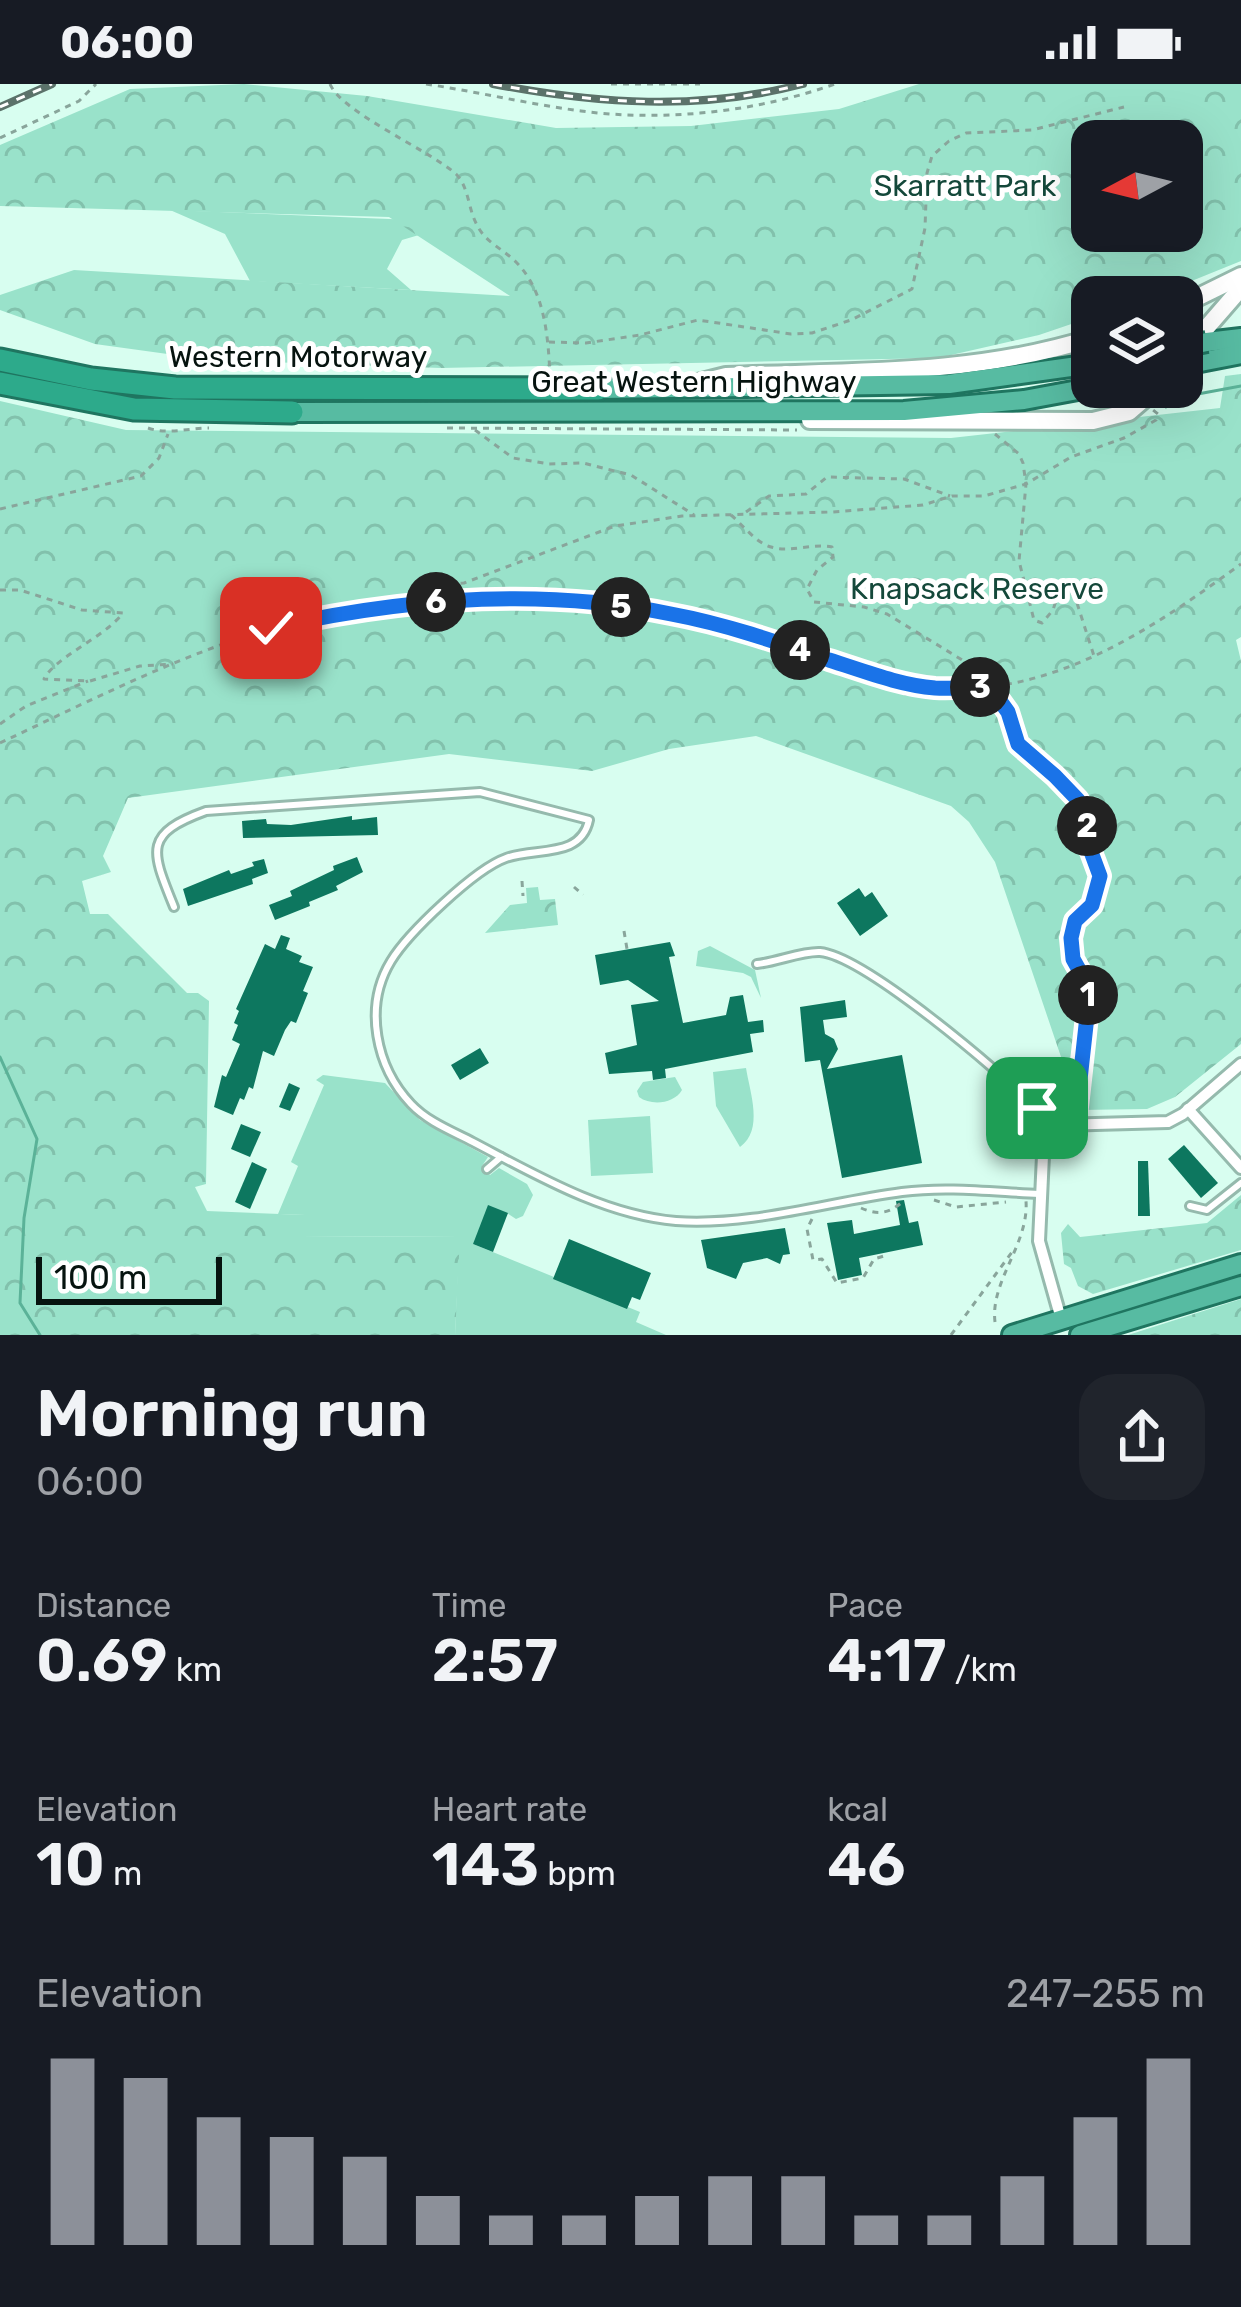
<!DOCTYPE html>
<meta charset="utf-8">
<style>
body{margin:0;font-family:Rubik,sans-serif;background:#20242c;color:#f1f3f6;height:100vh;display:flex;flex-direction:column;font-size:45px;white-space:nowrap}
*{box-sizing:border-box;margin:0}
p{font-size:39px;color:#9ea1a6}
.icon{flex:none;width:66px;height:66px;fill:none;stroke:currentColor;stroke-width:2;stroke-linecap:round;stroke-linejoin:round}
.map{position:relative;height:1251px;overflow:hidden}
.side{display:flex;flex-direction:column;background:#171b24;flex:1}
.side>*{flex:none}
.needle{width:78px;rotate:263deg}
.tools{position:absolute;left:1071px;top:36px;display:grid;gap:24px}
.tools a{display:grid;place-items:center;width:132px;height:132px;border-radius:24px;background:#171b24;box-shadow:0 12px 48px #0002;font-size:60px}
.scale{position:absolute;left:36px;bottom:30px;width:186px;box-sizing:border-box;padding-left:12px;border:6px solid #06130f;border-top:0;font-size:33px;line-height:42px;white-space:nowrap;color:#06130f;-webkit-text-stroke:9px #fff;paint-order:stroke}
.pin{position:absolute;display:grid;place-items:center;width:102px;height:102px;color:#fff;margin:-51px;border-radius:24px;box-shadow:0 6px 18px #0006}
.km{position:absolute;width:60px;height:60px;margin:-30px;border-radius:50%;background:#222;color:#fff;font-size:33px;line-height:60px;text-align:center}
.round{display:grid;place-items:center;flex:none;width:126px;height:126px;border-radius:36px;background:#20242c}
.headline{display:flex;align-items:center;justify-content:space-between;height:204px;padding:0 36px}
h1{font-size:66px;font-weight:600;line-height:90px}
.metrics{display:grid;grid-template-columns:repeat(3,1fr);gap:18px;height:204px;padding:12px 36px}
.metrics div{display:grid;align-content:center}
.metrics b{font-size:60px;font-weight:600}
.metrics small{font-size:33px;font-weight:400}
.metrics p{font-size:33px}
.chart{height:336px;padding:24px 36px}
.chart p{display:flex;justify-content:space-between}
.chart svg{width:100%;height:216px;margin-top:12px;stroke:#8c9099;stroke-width:6}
.status{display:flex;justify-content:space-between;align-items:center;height:84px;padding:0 60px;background:#171b24;direction:ltr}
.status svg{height:33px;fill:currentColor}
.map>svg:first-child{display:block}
.grass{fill:#99e2ca}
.forest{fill:url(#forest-crowns);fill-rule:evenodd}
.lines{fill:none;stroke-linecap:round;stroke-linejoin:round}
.stream{stroke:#5bb298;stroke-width:3}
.building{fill:#0d775f}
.service-casing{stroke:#95baad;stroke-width:12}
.minor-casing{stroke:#95baad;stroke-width:16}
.secondary-casing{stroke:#95baad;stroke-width:22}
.trunk-casing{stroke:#1f7560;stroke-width:24}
.motorway-casing{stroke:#1f7560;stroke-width:27}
.path{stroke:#89a59b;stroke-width:3;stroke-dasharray:6 6;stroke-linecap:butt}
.service{stroke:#fff;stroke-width:6}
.minor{stroke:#fff;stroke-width:10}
.secondary{stroke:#fff;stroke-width:16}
.trunk{stroke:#57bba2;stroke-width:18}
.motorway{stroke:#2daa8b;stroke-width:21}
.rail-casing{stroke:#5b726a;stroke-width:8}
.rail{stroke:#fff;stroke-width:3;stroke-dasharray:9;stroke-linecap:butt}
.trunk-bridge-casing{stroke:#1f7560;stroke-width:24;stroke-linecap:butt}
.trunk-bridge{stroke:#57bba2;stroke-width:18}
.route-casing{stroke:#fff;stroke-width:24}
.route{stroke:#1a73e8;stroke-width:15}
.labels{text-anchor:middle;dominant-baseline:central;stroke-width:10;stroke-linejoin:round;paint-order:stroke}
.park-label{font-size:30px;fill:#14483a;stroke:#fff}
.street-label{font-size:30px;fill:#06130f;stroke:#fff}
</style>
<div class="status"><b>06:00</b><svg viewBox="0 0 49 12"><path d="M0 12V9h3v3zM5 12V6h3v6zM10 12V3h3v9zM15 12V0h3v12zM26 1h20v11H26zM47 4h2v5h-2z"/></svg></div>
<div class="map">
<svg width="1241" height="1251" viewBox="0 0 1241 1251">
<defs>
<pattern id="forest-crowns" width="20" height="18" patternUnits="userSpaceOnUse" patternTransform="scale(3)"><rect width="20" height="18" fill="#99e2ca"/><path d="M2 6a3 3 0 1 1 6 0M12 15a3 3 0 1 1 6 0" fill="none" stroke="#82c1ac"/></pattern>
</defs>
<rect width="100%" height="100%" fill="#d8fef0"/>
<g class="grass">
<path d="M170,126L463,138L402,156L387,185L411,206L250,197L225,150Z"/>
<path d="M710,862L755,886L761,914L751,893L743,889L696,882L698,867Z"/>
<path d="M746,984C750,1009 764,1046 740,1063L716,1022L713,988Z"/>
<path d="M323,991L385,999L420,1036L488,1073L482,1082L490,1091L499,1084L527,1100L533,1111L523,1132L516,1135L507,1129L473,1160L640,1228L636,1238L666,1251H455L459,1152L300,1153L305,1131L278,1130L298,1082L291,1078L324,1001L316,996Z"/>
<path d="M675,993L682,1006C674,1020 651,1022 639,1013L637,1007L643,998Z"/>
<path d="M650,1032L653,1089L591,1092L588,1036Z"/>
</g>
<g class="forest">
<path d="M244,0L367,12L556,44L691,42L839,25L919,0H1241V177L1152,213H1092V233L1039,251L938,274L441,284L211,276L95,260L0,226V211L74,186L510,212L389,133L0,122V61L130,5ZM1092,57H1182V147H1092Z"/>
<path d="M1241,290V553L1236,556L1241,577V960L1175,1013L1147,1025L1079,1026L995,778L969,738L951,722L756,652L669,665L592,687L449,670L128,714L103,772L111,788L82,797L90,830H108L187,909H198L209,917L206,1100L195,1103L207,1127L306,1131L301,1153L460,1152L455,1251H0V317L126,346L951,354L1220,324L1225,292Z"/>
<path d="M538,803L540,816L555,815L558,841L485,849L510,821L527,819L526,804Z"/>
<path d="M1241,1111V1166L1093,1210L1078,1202L1071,1184L1064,1180L1061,1149L1068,1140L1080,1153L1207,1139Z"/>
<path d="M1241,1215V1251H1128Z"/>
</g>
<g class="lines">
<g class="stream">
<path d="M1166,323L1187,312L1241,302"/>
<path d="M0,973L37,1055L24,1134L20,1219L40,1251"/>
</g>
</g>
<g class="building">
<path d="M352,732V736L377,733L378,751L243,754L242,737L266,735L267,740L291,741Z"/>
<path d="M357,773L363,788L336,802L338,806L309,818L310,822L275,836L269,821L292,812L290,807L334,786L333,782Z"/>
<path d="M264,775L268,789L252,795L253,800L188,822L183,805L229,786L231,790L254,782L252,778Z"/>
<path d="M859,804L865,813L872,808L888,832L860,852L837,819Z"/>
<path d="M281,851L290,854L286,865L302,872L299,878L313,883L303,907L308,909L296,939L291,937L285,946L274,972L263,967L253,1005L249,1003L244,1016L240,1014L233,1031L214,1023L222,991L226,993L240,960L232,956L238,941L234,939L239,927L236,925L265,860L275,865Z"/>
<path d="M670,858L675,872L669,873L683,939L726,931L730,913L743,911L748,938L763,936L764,948L750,950L753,968L665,985L666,994L653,996L652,987L609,990L605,969L637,961L631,921L659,917L628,896L600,901L595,871Z"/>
<path d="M845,916L847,933L823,936L825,950L834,955L838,965L827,985L902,971L922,1079L842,1094L820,976L805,978L800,923Z"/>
<path d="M480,964L489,979L460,996L451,981Z"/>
<path d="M289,999L300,1004L290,1027L279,1023Z"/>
<path d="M241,1040L261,1048L250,1073L231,1065Z"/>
<path d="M1184,1061L1218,1099L1201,1114L1168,1075Z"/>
<path d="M1138,1077H1148L1150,1132H1138Z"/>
<path d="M252,1078L267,1085L250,1125L235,1118Z"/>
<path d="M904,1116L909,1139L918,1137L923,1161L859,1174L862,1191L838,1196L827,1139L852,1136L854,1150L900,1141L896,1117Z"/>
<path d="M488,1121L508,1129L493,1168L473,1160Z"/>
<path d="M785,1144L790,1170L783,1171L780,1180L767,1174L743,1179L736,1195L707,1184L701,1156Z"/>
<path d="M569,1155L651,1189L640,1216L632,1213L627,1225L553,1195Z"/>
</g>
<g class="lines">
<defs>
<g id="service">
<path d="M174,823C151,766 143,750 206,727L480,708L589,736C581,775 535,763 506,774C475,785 408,849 391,877C363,923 376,983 411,1020C428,1038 452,1047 473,1058C536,1091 604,1131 676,1137C752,1142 827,1118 902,1108C947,1102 994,1108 1039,1110"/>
<path d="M757,880C777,878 802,867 820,868C865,872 1001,989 1037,1024L1039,1036L1048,1045"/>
<path d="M487,1085L501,1073"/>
<path d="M1190,1122L1207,1126L1241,1099"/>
</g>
<g id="minor">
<path d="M1188,1025L1241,1084"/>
<path d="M1061,1235L1039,1157L1044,1050L1059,1041L1168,1038L1183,1030L1241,980"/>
</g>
<g id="secondary">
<path d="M1182,221L1241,192"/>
<path d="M1182,272L1241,204"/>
<path d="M694,300L726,292C850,287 971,292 1092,254"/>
<path d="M810,336L1093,337L1129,328L1158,303"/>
</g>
<g id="trunk">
<path d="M1207,258L1241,254"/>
<path d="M1190,280L1241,270"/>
<path d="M598,305L949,300L1092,280"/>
<path d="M292,328L904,327L1024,316L1094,303"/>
<path d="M1012,1251L1241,1180"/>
<path d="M1080,1251L1241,1202"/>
</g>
<g id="motorway">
<path d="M0,276L91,295L175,304L598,305"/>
<path d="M0,299L134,325L292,328"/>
</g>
</defs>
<use href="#service" class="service-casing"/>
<use href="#minor" class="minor-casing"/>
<use href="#secondary" class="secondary-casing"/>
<use href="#trunk" class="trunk-casing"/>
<use href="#motorway" class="motorway-casing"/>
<g class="path">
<path d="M330,0C341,28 429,66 456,90C469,103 468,125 477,141C485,158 503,165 516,178C545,207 548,252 550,291"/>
<path d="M426,0C478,8 529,20 581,27C665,38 756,28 835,0"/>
<path d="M611,0H700"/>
<path d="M0,54L79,17L96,0"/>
<path d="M549,258L586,259L640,251L698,236L791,250L812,249L851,236L912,205L925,144L927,89L932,72L949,57L966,49L1032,46L1124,23"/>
<path d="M148,344C168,351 188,344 209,344"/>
<path d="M447,344L797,346"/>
<path d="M475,346L513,374L549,380L583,379L631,391L694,431"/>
<path d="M995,350L1019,370L1023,379L1026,400L1019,477L1034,536L1042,539L1053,526L1060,504L1068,503L1076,516L1094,572"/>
<path d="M0,425L141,392L159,374L168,350"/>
<path d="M746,428L769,412L806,410L827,393L904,395L950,412"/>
<path d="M731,431C743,441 756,459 771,463C789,469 812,459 832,463L833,473L817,486L807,505L814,518L864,523L887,530L972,582L1008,627L1019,660L1078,716L1101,792L1092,821L1075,837L1071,854L1073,875L1087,900L1089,914L1077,1028"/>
<path d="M0,506H20L82,526L123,529C105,553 55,573 44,595L90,597L140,582L173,580"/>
<path d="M421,517L432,501L464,499L615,442L682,432L832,428L923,421L952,412H984L1026,400L1071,373L1124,354L1156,336L1158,330L1153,326"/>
<path d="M0,640L26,622L88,597"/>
<path d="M0,659C87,618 176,573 268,545C367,514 480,511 584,518C662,523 739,546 814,570C853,583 894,601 936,604C1053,613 1152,545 1241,480"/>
<path d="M522,797L523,812"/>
<path d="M574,803L583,811"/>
<path d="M624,847L627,865"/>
<path d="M934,1116L956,1123L1006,1118"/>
<path d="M861,1124C877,1131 888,1130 901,1119"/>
<path d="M812,1135L807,1145L813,1176L822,1175L837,1199L863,1194L874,1175L884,1172"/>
<path d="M995,1238C990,1197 1029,1160 1026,1117"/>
<path d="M951,1251L1015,1164"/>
</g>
<use href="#service" class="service"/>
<use href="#minor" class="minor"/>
<use href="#secondary" class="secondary"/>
<use href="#trunk" class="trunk"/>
<use href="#motorway" class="motorway"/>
<defs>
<g id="rail">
<path d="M493,0C597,20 699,27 803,0"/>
<path d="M0,23L52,0"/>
</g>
</defs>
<use href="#rail" class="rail-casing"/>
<use href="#rail" class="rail"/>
<defs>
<g id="trunk-bridge">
<path d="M1182,263L1207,258"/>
<path d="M1182,282L1190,280"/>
</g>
</defs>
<use href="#trunk-bridge" class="trunk-bridge-casing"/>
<use href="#trunk-bridge" class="trunk-bridge"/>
</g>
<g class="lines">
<defs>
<path id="route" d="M271,544C400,515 540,503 671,530C725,540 777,558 829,576C864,587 899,601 935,604C953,605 972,603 990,603L1008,628L1018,660L1055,692L1078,716L1085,732L1090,765L1100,792L1092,821L1075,837L1071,854L1073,875L1087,900L1089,914L1075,1041L1048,1045L1039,1036L1037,1024"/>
</defs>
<use href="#route" class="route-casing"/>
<use href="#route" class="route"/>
</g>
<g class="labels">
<g class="park-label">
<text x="965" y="102">Skarratt Park</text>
<text x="977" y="505">Knapsack Reserve</text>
</g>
<g class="street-label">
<text x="298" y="273">Western Motorway</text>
<text x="694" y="298">Great Western Highway</text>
</g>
</g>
</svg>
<div class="tools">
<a><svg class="needle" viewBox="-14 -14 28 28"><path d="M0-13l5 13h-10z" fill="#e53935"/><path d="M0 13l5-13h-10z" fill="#9ea1a6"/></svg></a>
<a><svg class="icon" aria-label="layers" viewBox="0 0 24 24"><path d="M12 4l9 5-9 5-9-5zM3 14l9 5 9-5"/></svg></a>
</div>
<div class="scale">100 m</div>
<div class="pin" style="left:1037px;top:1024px;background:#1e9e55"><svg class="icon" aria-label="arrive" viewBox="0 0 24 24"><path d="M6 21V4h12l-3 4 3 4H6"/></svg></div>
<div class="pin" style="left:271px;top:544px;background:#d93025"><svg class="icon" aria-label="check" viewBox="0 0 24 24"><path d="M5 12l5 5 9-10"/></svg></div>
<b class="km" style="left:1088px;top:911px">1</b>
<b class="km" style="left:1087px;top:742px">2</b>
<b class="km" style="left:980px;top:603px">3</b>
<b class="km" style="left:800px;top:566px">4</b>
<b class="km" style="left:621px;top:523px">5</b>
<b class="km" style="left:436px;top:518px">6</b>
</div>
<section class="side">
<div class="headline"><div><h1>Morning run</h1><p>06:00</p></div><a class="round"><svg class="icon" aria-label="share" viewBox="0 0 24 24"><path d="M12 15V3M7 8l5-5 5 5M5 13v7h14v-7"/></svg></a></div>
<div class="metrics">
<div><p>Distance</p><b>0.69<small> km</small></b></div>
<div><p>Time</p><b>2:57</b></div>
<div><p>Pace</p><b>4:17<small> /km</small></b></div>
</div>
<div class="metrics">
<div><p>Elevation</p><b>10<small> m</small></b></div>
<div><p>Heart rate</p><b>143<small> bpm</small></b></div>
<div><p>kcal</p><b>46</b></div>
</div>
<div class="chart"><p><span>Elevation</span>247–255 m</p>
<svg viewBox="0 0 160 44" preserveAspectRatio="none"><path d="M5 44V6M15 44V10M25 44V18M35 44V22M45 44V26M55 44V34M65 44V38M75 44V38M85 44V34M95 44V30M105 44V30M115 44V38M125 44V38M135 44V30M145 44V18M155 44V6"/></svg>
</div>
</section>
